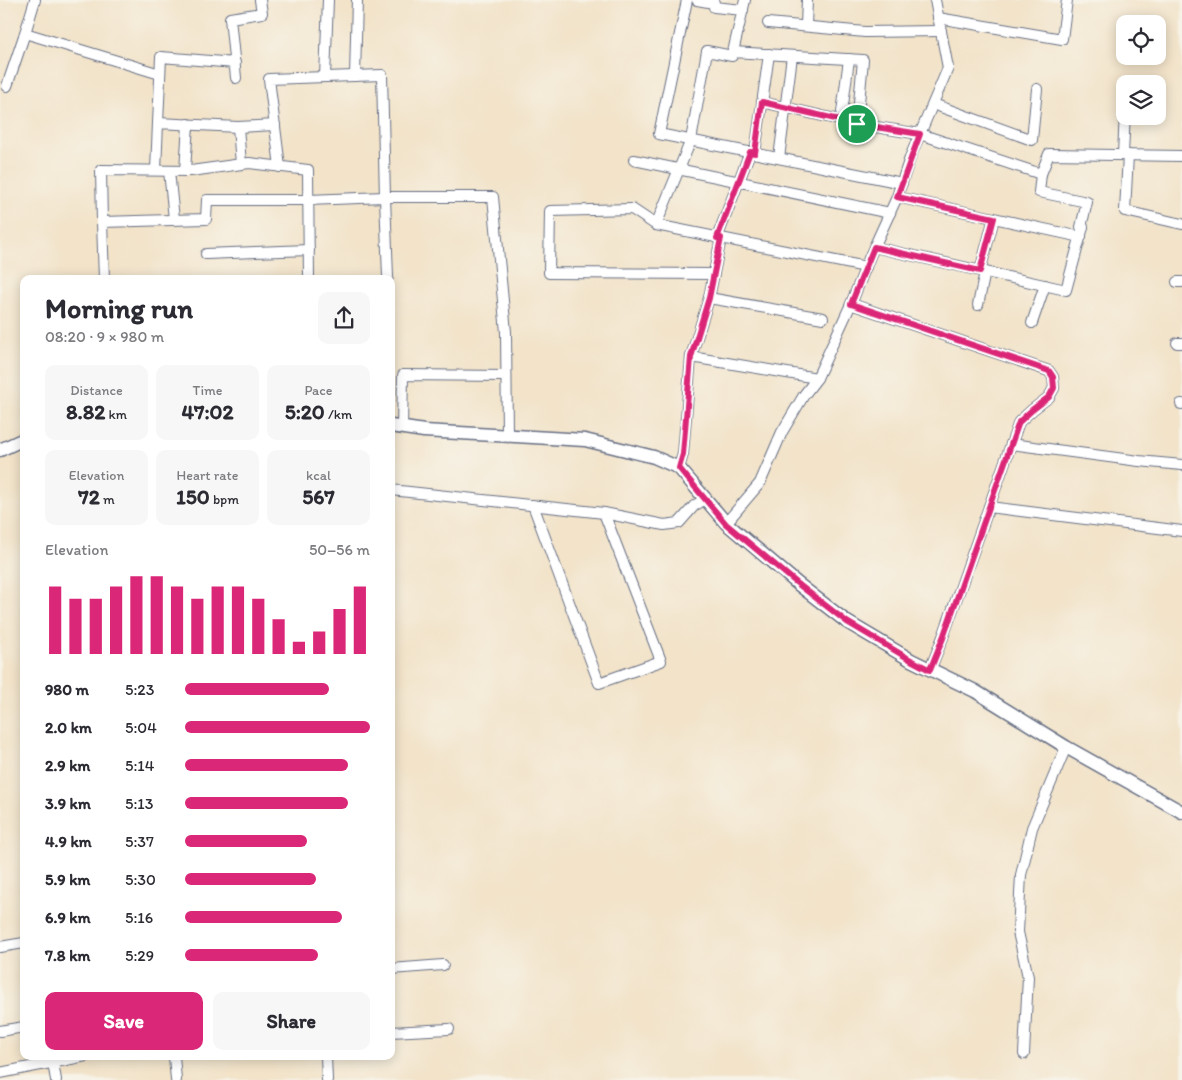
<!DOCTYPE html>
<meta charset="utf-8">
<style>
body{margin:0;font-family:Itim,sans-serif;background:#f7f7f7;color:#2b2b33;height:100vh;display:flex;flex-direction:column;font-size:19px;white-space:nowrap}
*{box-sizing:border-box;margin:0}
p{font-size:16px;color:#7c7c81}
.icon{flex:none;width:28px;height:28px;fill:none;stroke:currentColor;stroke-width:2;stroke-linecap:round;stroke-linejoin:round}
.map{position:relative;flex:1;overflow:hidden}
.side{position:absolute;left:20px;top:275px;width:375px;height:785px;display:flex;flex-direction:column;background:#fff;border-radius:10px;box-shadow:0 2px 12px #0003}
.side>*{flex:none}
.buttons{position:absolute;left:1116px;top:15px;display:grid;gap:10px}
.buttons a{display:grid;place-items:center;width:50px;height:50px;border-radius:10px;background:#fff;box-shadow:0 2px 12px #0003;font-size:25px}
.pin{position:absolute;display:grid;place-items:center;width:42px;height:42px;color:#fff;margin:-21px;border:2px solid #fff;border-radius:50%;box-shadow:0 1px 5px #0007}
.round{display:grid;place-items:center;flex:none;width:52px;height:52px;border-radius:10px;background:#f7f7f7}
.headline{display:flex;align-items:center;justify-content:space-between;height:85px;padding:0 25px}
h1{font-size:28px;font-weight:800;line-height:38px}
.figures{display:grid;grid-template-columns:repeat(3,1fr);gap:8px;height:85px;padding:5px 25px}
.figures div{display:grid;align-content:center;border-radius:10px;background:#f7f7f7;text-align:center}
.figures b{font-size:21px;font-weight:800}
.figures small{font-size:14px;font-weight:400}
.figures p{font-size:14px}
.chart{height:140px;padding:10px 25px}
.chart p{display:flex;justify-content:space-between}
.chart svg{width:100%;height:90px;margin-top:5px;stroke:#db2777;stroke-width:6}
.button{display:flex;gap:10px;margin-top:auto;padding:10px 25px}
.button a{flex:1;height:58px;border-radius:10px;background:#db2777;color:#fff;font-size:20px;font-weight:800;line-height:58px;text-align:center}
.button a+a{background:#f7f7f7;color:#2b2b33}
ul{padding:0 25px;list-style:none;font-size:16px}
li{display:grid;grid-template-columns:80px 60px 1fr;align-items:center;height:38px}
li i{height:12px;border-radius:6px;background:#db2777}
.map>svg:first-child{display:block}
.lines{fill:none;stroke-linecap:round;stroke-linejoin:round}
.minor-casing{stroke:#666e83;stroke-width:12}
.tertiary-casing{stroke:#666e83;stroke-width:15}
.minor{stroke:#fff;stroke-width:10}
.tertiary{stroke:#fff;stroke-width:12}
.route-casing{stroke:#fff;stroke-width:10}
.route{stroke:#db2777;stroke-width:6}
</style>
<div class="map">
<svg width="1182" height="1080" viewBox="0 0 1182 1080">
<rect width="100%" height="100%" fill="#f7f3e8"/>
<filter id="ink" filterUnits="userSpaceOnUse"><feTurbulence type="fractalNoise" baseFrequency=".02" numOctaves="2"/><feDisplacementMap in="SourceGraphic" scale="10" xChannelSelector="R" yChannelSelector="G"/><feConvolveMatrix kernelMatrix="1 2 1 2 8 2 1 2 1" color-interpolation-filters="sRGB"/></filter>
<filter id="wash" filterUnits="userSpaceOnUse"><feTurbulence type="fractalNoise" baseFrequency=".0096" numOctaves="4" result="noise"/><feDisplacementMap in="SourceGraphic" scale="20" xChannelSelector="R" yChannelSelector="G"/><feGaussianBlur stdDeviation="1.12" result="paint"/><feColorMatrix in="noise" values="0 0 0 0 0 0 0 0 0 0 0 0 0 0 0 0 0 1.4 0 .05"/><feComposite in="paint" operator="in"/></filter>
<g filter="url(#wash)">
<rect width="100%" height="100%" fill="#f2e3c9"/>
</g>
<g filter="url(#ink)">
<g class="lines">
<defs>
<g id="minor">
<path d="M687,0L659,134L902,183"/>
<path d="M697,0L714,3V7L743,10"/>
<path d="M938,18L1062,39L1067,0"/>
<path d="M768,23L865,32L941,31"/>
<path d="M806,26L807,0"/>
<path d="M25,33L35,0"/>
<path d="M733,52L745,0"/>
<path d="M355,76L357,0"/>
<path d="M325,77L328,0"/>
<path d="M236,78L230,18L262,13L260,0"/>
<path d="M7,86L25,33L160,74"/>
<path d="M762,102L857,124"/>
<path d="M933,104L1032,140L1037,89"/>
<path d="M841,120L849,59"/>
<path d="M158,123L161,57L235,63"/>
<path d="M755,153L769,54"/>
<path d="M1123,155L1125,111"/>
<path d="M1128,155L1125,211L1182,224"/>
<path d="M779,158L792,56"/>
<path d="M634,160L890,213"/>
<path d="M241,164L238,127L275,125"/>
<path d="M280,167L269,79L382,75L385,197H493L506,332L507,434"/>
<path d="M156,170L158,123L238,127"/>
<path d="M169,171L174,219"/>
<path d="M185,171L188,124"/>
<path d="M897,197L1081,237"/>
<path d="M102,222L101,170L191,171L249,163L308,170L309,279"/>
<path d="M656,225L632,209L550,211L549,273L714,274"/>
<path d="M717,238L750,152"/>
<path d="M874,247L1066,290L1083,227H1081L1087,202L1039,192L1041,174"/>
<path d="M206,254L309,250"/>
<path d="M866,267L656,225L691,140L707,51L732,56L733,52L863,60L857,124L920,134L1041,174L1049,154L1182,156"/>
<path d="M980,271L994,218"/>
<path d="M104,279L102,222L206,219L207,200H308L385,197L388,277"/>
<path d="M1177,282H1182"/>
<path d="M709,298L823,318"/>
<path d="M851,304L1049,371L1053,377L1054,388L1049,397L1032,410L1019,422L943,637L930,670"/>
<path d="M978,305L985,272"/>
<path d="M1032,323L1045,285"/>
<path d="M1177,343H1182"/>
<path d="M691,357L817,378"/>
<path d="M1181,404H1182"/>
<path d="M402,428L403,375L506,376"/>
<path d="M1011,444L1139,461L1182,465"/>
<path d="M679,468L683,454L691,357L709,298L721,238"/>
<path d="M391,490L604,513L664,525L679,523L694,506L705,499"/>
<path d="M533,505L599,683L661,661L604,513"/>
<path d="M989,507L1182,531"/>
<path d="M726,523L760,483L782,432L804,395L817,378L851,304L870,256L897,197L911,155L948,68L935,0"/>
<path d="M0,947L24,943"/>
<path d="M391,969L443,965"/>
<path d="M0,1031L24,1027"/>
<path d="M391,1032L449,1029"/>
<path d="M1024,1054L1028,977L1018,932L1021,875L1032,828L1066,747"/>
<path d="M174,1056L176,1080"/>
<path d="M326,1056L327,1080"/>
<path d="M52,1057L56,1080"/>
<path d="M0,1073L86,1056"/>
</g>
<g id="tertiary">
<path d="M391,426L424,431L585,440L654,457L679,468L726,523L798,584L847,622L911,660L975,691L1066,747L1182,812"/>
<path d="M0,450L24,439"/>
</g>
</defs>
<use href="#minor" class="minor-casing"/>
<use href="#tertiary" class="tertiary-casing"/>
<use href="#minor" class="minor"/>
<use href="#tertiary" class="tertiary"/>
</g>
</g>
<g class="lines" filter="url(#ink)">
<defs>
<path id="route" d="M762,102L857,124L920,134L897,197L994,218L980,271L874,247L851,304L1049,371L1053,377L1054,388L1049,397L1032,410L1019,422L943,638L930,670L911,660L847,622L798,584L726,524L679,468L683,454L691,357L709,298L721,238H717L750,152L755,153Z"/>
</defs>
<use href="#route" class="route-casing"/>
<use href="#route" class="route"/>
</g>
</svg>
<div class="buttons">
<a><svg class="icon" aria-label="locate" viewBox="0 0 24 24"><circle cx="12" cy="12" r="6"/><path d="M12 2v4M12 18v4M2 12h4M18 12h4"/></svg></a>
<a><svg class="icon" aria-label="layers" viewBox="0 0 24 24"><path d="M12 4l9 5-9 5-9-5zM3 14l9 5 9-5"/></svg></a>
</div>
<div class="pin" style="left:857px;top:124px;background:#1e9e55"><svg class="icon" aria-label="arrive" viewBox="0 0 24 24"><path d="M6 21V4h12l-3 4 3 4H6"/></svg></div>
<section class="side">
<div class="headline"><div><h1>Morning run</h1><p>08:20 · 9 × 980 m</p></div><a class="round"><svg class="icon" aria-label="share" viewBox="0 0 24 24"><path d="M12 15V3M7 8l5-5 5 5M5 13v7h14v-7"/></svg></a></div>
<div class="figures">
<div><p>Distance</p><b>8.82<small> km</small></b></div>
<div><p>Time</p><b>47:02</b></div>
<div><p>Pace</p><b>5:20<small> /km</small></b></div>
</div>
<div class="figures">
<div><p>Elevation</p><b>72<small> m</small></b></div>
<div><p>Heart rate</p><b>150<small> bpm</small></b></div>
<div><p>kcal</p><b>567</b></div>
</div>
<div class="chart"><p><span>Elevation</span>50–56 m</p>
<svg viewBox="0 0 160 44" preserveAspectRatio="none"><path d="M5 44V11M15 44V17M25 44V17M35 44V11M45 44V6M55 44V6M65 44V11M75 44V17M85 44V11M95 44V11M105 44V17M115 44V27M125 44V38M135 44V33M145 44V22M155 44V11"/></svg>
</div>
<ul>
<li><b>980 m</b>5:23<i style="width:78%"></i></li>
<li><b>2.0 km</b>5:04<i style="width:100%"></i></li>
<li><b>2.9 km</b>5:14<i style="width:88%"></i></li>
<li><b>3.9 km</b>5:13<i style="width:88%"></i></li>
<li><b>4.9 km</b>5:37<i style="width:66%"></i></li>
<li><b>5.9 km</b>5:30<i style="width:71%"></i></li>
<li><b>6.9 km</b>5:16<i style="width:85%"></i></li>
<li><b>7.8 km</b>5:29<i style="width:72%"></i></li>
</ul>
<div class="button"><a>Save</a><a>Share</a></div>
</section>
</div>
